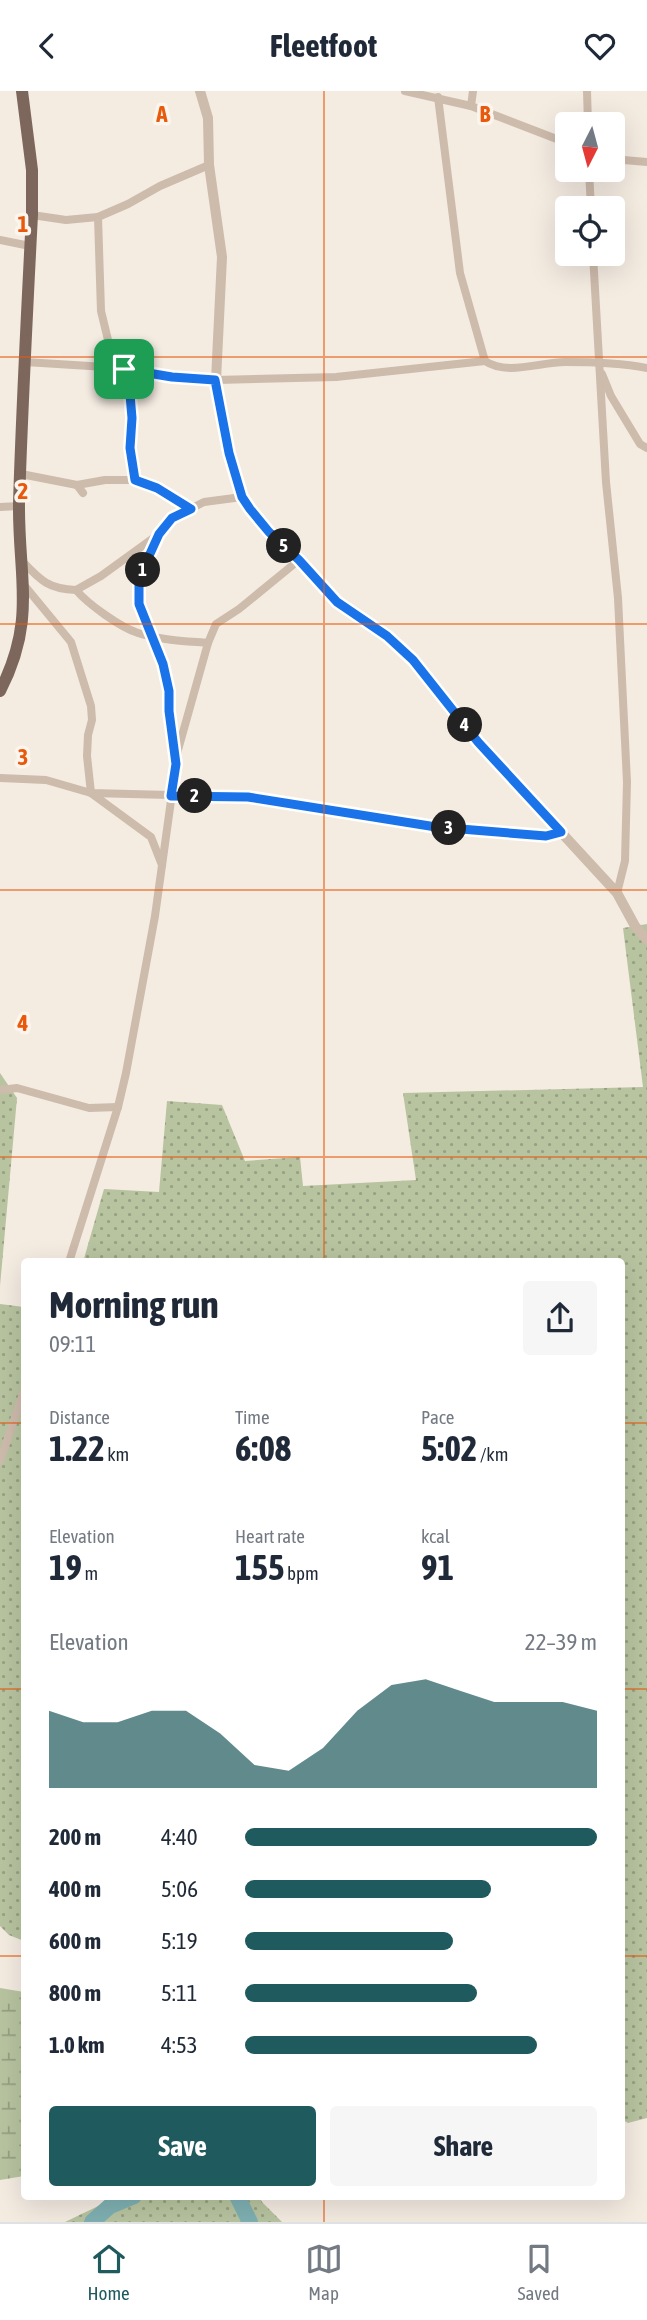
<!DOCTYPE html>
<meta charset="utf-8">
<style>
body{margin:0;font-family:"Asap Condensed",sans-serif;background:#f6f6f7;color:#1f2937;height:100vh;display:flex;flex-direction:column;font-size:26px;white-space:nowrap}
*{box-sizing:border-box;margin:0}
p{font-size:23px;color:#747a83}
.icon{flex:none;width:38px;height:38px;fill:none;stroke:currentColor;stroke-width:2;stroke-linecap:round;stroke-linejoin:round}
.map{position:relative;flex:1;overflow:hidden}
.panel{position:absolute;left:21px;top:1167px;width:604px;height:942px;display:flex;flex-direction:column;background:#fff;border-radius:7px;box-shadow:0 7px 28px #0002}
.panel>*{flex:none}
.needle{width:46px;rotate:186deg}
.fabs{position:absolute;left:555px;top:21px;display:grid;gap:14px}
.fabs a{display:grid;place-items:center;width:70px;height:70px;border-radius:7px;background:#fff;box-shadow:0 7px 28px #0002;font-size:35px}
.pin{position:absolute;display:grid;place-items:center;width:60px;height:60px;color:#fff;margin:-30px;border-radius:14px;box-shadow:0 4px 10px #0006}
.km{position:absolute;width:35px;height:35px;margin:-18px;border-radius:50%;background:#222;color:#fff;font-size:19px;line-height:35px;text-align:center}
.round{display:grid;place-items:center;flex:none;width:74px;height:74px;border-radius:7px;background:#f6f6f7}
.head{display:flex;align-items:center;justify-content:space-between;height:119px;padding:0 28px}
h1{font-size:38px;font-weight:700;line-height:52px}
.stats{display:grid;grid-template-columns:repeat(3,1fr);gap:10px;height:119px;padding:7px 28px}
.stats div{display:grid;align-content:center}
.stats b{font-size:35px;font-weight:700}
.stats small{font-size:19px;font-weight:400}
.stats p{font-size:19px}
.chart{height:196px;padding:14px 28px}
.chart p{display:flex;justify-content:space-between}
.chart svg{width:100%;height:126px;margin-top:7px;fill:#1f5a5e;opacity:.7}
.action{display:flex;gap:14px;margin-top:auto;padding:14px 28px}
.action a{flex:1;height:80px;border-radius:7px;background:#1f5a5e;color:#fff;font-size:28px;font-weight:700;line-height:80px;text-align:center}
.action a+a{background:#f6f6f7;color:#1f2937}
ul{padding:0 28px;list-style:none;font-size:23px}
li{display:grid;grid-template-columns:112px 84px 1fr;align-items:center;height:52px}
li i{height:18px;border-radius:9px;background:#1f5a5e}
header{display:flex;justify-content:space-between;align-items:center;height:91px;padding:0 28px;background:#fff;font-size:32px;font-weight:700}
.tabs{display:flex;justify-content:space-around;align-items:center;height:98px;border-top:2px solid #e0e1e3;background:#fff;font-size:19px;color:#747a83}
.tabs a{display:grid;justify-items:center;gap:4px}
.tabs .active{color:#1f5a5e}
.map>svg:first-child{display:block}
.grass{fill:url(#grass-dots)}
.wetland{fill:url(#wetland-marsh)}
.lines{fill:none;stroke-linecap:round;stroke-linejoin:round}
.river{stroke:#7fb0b2;stroke-width:16}
.minor{stroke:#cdbbac;stroke-width:8}
.tertiary{stroke:#cdbbac;stroke-width:10}
.primary{stroke:#7d675c;stroke-width:12}
.route-casing{stroke:#fff;stroke-width:14}
.route{stroke:#1a73e8;stroke-width:9}
.grid{fill:none;stroke:#e8590c;stroke-width:2;stroke-opacity:0.55}
.grid-label{font-size:23px;text-anchor:middle;font-weight:bold;fill:#e8590c;stroke:#fbf5ee;stroke-width:7;stroke-linejoin:round;paint-order:stroke}
</style>
<header><svg class="icon" aria-label="back" viewBox="0 0 24 24"><path d="M15 5l-7 7 7 7"/></svg>Fleetfoot<svg class="icon" aria-label="heart" viewBox="0 0 24 24"><path d="M12 20l-8-8c-3-5 5-10 8-4 3-6 11-1 8 4z"/></svg></header>
<div class="map">
<svg width="647" height="2131" viewBox="0 0 647 2131">
<defs>
<pattern id="grass-dots" width="8" height="8" patternUnits="userSpaceOnUse" patternTransform="scale(1.75)"><rect width="8" height="8" fill="#b8c4a0"/><path d="M2 2h.1M6 6h.1" fill="none" stroke="#97a083" stroke-width="1.8" stroke-linecap="round"/></pattern>
<pattern id="wetland-marsh" width="20" height="14" patternUnits="userSpaceOnUse" patternTransform="scale(1.75)"><rect width="20" height="14" fill="#b8c4a0"/><path d="M1 5h8M5 5V1M11 12h8M15 12V8" fill="none" stroke="#97a083"/></pattern>
</defs>
<rect width="100%" height="100%" fill="#f4ebe1"/>
<g class="grass">
<path d="M647,833V2027L628,2032L621,2028V1171H83L104,1098L159,1101L167,1010L222,1014L245,1070L300,1066L303,1095L416,1089L403,1002L643,996L623,837Z"/>
<path d="M0,982L17,1007L0,1195Z"/>
<path d="M0,1213L24,1216V1850L9,1844L0,1835Z"/>
<path d="M119,2105H259L262,2111L282,2131H65Z"/>
</g>
<path class="wetland" d="M0,1897L24,1901V2085L0,2089Z"/>
<g class="lines">
<g class="river">
<path d="M237,2105L250,2131"/>
<path d="M92,2131L110,2115L134,2105"/>
</g>
<g class="minor">
<path d="M405,0L471,15L567,52"/>
<path d="M587,0L588,33"/>
<path d="M438,6L460,182L485,270C507,285 540,271 565,271C592,271 621,272 647,277"/>
<path d="M471,15L473,0"/>
<path d="M612,68L647,71"/>
<path d="M589,79L591,117"/>
<path d="M32,124L66,129L98,126L128,113L160,95L209,74"/>
<path d="M98,126L101,220L109,253L124,278L129,292L132,327L129,357L135,389L157,397L191,418"/>
<path d="M0,149L30,155"/>
<path d="M593,163L606,391L618,507L627,691L625,770L617,802"/>
<path d="M25,271L138,278L172,286L216,289L336,286L485,270"/>
<path d="M602,283L611,305L640,353L647,357"/>
<path d="M21,383L77,394L83,402"/>
<path d="M77,394L105,389H135"/>
<path d="M0,416L19,415"/>
<path d="M159,443C153,457 141,473 139,488C133,520 157,546 164,576C171,604 170,634 175,663"/>
<path d="M23,471C41,490 49,498 76,499C89,514 120,536 138,542C160,549 185,550 208,552"/>
<path d="M24,494L71,551L91,615L92,629L88,644L87,665L91,702L151,746L162,774"/>
<path d="M76,499L101,485L159,443L172,427L204,411L242,406"/>
<path d="M0,687L46,689L91,702L248,706L436,736L546,745L561,741"/>
<path d="M0,999L17,997L89,1017L118,1016"/>
<path d="M69,1171L118,1016L126,982L155,825L178,659L208,552L216,533L239,518L299,469"/>
<path d="M0,1370L24,1300"/>
</g>
<path class="tertiary" d="M200,0L208,27L209,74L222,166L216,289L229,362L242,406L269,441L299,469L337,511L387,545L413,569L478,651L617,802L635,835L647,849"/>
<path class="primary" d="M0,600C37,528 18,486 19,412C22,316 27,220 32,124V79L22,0"/>
</g>
<g class="lines">
<defs>
<path id="route" d="M124,278L172,286L215,289L229,362L242,406L250,418L269,441L299,469L337,511L387,545L413,569L478,651L561,741L546,745L436,736L248,706L171,705L176,673L169,620V600L163,573L139,513V487L159,443L172,427L191,418L157,397L135,389L130,357L132,327L129,292Z"/>
</defs>
<use href="#route" class="route-casing"/>
<use href="#route" class="route"/>
</g>
<path class="grid" d="M324,0V1171M0,266H647M0,533H647M0,799H647M0,1066H647M0,1332H24M621,1332H647M0,1598H24M621,1598H647M0,1865H24M621,1865H647M324,2105V2131"/>
<g class="grid-label">
<text x="162" y="31">A</text>
<text x="485" y="31">B</text>
<text x="23" y="141">1</text>
<text x="23" y="408">2</text>
<text x="23" y="674">3</text>
<text x="23" y="940">4</text>
</g>
</svg>
<div class="fabs">
<a><svg class="needle" viewBox="-14 -14 28 28"><path d="M0-13l5 13h-10z" fill="#e53935"/><path d="M0 13l5-13h-10z" fill="#747a83"/></svg></a>
<a><svg class="icon" aria-label="locate" viewBox="0 0 24 24"><circle cx="12" cy="12" r="6"/><path d="M12 2v4M12 18v4M2 12h4M18 12h4"/></svg></a>
</div>
<div class="pin" style="left:124px;top:278px;background:#1e9e55"><svg class="icon" aria-label="arrive" viewBox="0 0 24 24"><path d="M6 21V4h12l-3 4 3 4H6"/></svg></div>
<b class="km" style="left:143px;top:479px">1</b>
<b class="km" style="left:195px;top:705px">2</b>
<b class="km" style="left:449px;top:737px">3</b>
<b class="km" style="left:465px;top:634px">4</b>
<b class="km" style="left:284px;top:455px">5</b>
<section class="panel">
<div class="head"><div><h1>Morning run</h1><p>09:11</p></div><a class="round"><svg class="icon" aria-label="share" viewBox="0 0 24 24"><path d="M12 15V3M7 8l5-5 5 5M5 13v7h14v-7"/></svg></a></div>
<div class="stats">
<div><p>Distance</p><b>1.22<small> km</small></b></div>
<div><p>Time</p><b>6:08</b></div>
<div><p>Pace</p><b>5:02<small> /km</small></b></div>
</div>
<div class="stats">
<div><p>Elevation</p><b>19<small> m</small></b></div>
<div><p>Heart rate</p><b>155<small> bpm</small></b></div>
<div><p>kcal</p><b>91</b></div>
</div>
<div class="chart"><p><span>Elevation</span>22–39 m</p>
<svg viewBox="0 0 160 44" preserveAspectRatio="none"><path d="M0 44V17L10 21L20 21L30 17L40 17L50 25L60 36L70 38L80 30L90 17L100 8L110 6L120 10L130 14L140 14L150 14L160 17V44z"/></svg>
</div>
<ul>
<li><b>200 m</b>4:40<i style="width:100%"></i></li>
<li><b>400 m</b>5:06<i style="width:70%"></i></li>
<li><b>600 m</b>5:19<i style="width:59%"></i></li>
<li><b>800 m</b>5:11<i style="width:66%"></i></li>
<li><b>1.0 km</b>4:53<i style="width:83%"></i></li>
</ul>
<div class="action"><a>Save</a><a>Share</a></div>
</section>
</div>
<nav class="tabs">
<a class="active"><svg class="icon" aria-label="home" viewBox="0 0 24 24"><path d="M3 11l9-7 9 7M6 9v11h12V9"/></svg>Home</a>
<a><svg class="icon" aria-label="map" viewBox="0 0 24 24"><path d="M3 6l6-2 6 2 6-2v14l-6 2-6-2-6 2zM9 4v14M15 6v14"/></svg>Map</a>
<a><svg class="icon" aria-label="saved" viewBox="0 0 24 24"><path d="M7 4h10v16l-5-4-5 4z"/></svg>Saved</a>
</nav>
